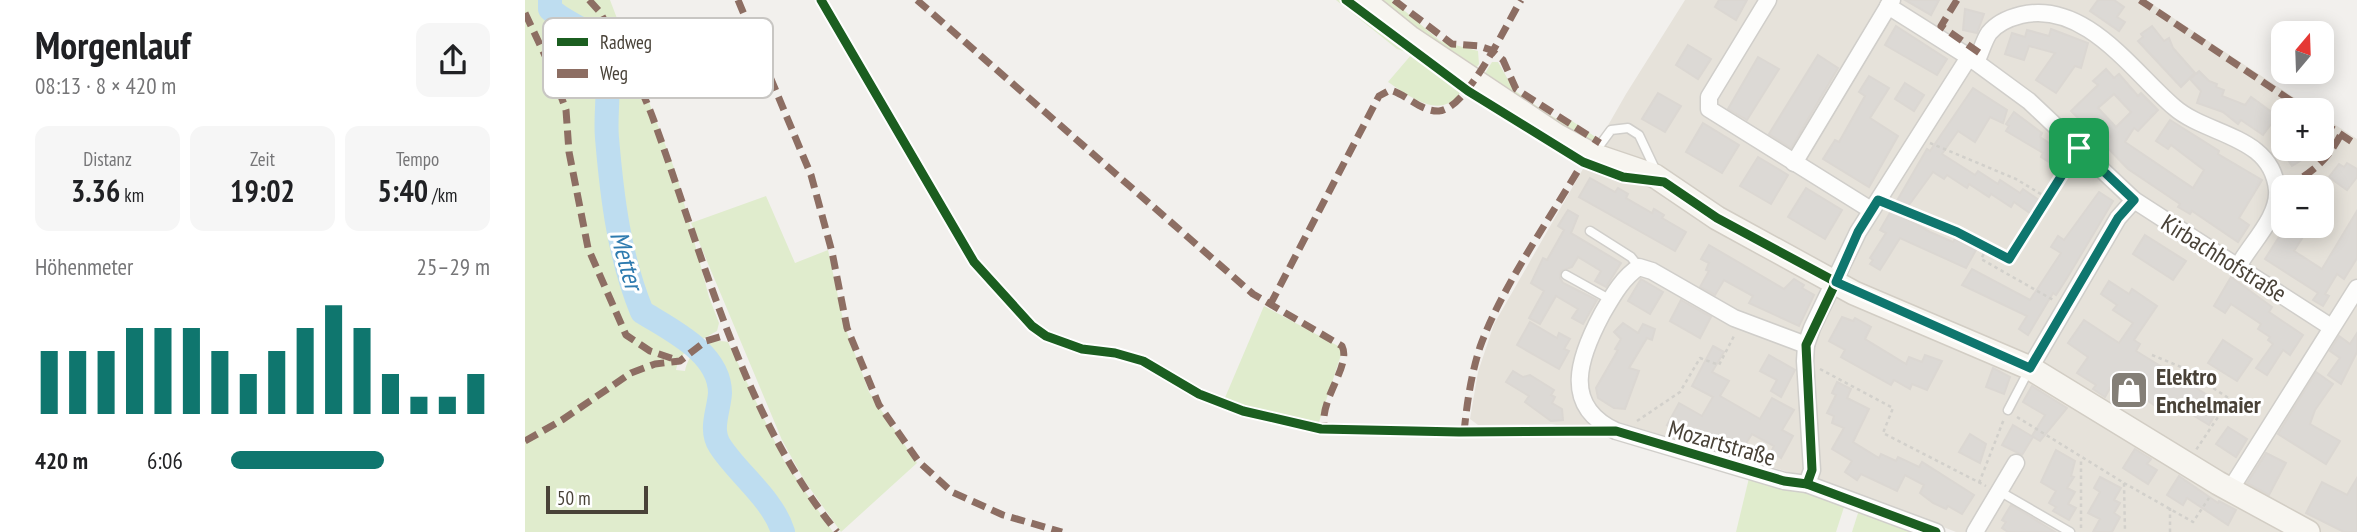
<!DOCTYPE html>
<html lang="de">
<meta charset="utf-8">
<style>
body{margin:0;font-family:"PT Sans Narrow",sans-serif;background:#f6f6f6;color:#202124;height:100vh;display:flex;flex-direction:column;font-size:26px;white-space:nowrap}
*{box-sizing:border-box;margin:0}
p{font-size:23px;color:#757577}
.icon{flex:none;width:38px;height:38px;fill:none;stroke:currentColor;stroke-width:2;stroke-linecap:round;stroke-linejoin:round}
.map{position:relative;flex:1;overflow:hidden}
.details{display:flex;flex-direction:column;background:#fff;width:525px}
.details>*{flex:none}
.needle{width:46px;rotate:19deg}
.controls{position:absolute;left:1746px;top:21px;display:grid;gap:14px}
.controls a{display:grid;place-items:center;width:63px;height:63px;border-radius:14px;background:#fff;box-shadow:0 4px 18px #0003;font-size:35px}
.scale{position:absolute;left:21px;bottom:18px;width:102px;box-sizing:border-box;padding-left:7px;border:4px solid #494238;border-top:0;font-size:19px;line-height:24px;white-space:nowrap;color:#494238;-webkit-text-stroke:5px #fff;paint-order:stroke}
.pin{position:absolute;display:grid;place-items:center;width:60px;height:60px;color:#fff;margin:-30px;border-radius:14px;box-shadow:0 4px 10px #0006}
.round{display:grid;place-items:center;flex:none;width:74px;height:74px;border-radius:14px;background:#f6f6f6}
.summary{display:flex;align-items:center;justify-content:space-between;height:119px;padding:0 35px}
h1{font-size:38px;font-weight:700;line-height:52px}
.figures{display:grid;grid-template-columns:repeat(3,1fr);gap:10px;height:119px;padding:7px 35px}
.figures div{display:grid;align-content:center;border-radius:14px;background:#f6f6f6;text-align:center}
.figures b{font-size:30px;font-weight:700}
.figures small{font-size:19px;font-weight:400}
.figures p{font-size:19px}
.chart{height:196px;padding:14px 35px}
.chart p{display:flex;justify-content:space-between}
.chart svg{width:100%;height:126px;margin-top:7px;stroke:#0f766e;stroke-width:6}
ul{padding:0 35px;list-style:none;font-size:23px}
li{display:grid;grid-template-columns:112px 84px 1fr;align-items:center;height:52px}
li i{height:18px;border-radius:9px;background:#0f766e}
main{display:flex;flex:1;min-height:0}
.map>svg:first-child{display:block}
.residential{fill:#e6e2da;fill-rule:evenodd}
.green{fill:#e0eccd}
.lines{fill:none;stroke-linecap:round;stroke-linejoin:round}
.river{stroke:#beddf0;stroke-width:24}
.building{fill:#dcd9d5;stroke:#dbd7d2;stroke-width:2;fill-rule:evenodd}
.service-casing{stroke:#d0ceca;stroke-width:11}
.minor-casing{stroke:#d0ceca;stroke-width:19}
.secondary-casing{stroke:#d2cdc4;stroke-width:26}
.path{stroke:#d2d0cb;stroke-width:2.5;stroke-dasharray:3.5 3.5;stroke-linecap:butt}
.service{stroke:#fdfdfc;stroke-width:8}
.minor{stroke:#fdfdfc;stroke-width:16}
.secondary{stroke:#f7f5f0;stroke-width:23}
.quiet{stroke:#8d6e63;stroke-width:7;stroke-dasharray:14 7;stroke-linecap:butt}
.cycleway-casing{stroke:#fff;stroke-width:13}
.cycleway{stroke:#1b5e20;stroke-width:9}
.route-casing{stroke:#fff;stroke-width:14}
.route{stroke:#0f766e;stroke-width:9}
.labels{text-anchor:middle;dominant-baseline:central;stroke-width:6;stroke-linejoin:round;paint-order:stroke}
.street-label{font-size:24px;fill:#494238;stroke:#fff}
.poi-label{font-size:24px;font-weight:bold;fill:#494238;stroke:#fff;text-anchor:start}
.water-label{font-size:26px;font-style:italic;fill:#2e7baf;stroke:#fff}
.key{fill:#fff;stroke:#c8c6c3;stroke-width:2}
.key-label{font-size:19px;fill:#494238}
</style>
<main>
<section class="details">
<div class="summary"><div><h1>Morgenlauf</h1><p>08:13 · 8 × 420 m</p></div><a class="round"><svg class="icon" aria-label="share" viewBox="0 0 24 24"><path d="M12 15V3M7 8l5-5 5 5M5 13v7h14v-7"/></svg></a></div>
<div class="figures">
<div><p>Distanz</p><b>3.36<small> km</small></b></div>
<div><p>Zeit</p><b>19:02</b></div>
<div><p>Tempo</p><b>5:40<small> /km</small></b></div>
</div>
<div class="chart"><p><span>Höhenmeter</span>25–29 m</p>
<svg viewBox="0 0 160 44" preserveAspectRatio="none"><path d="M5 44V22M15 44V22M25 44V22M35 44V14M45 44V14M55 44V14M65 44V22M75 44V30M85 44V22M95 44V14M105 44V6M115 44V14M125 44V30M135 44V38M145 44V38M155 44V30"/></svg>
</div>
<ul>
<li><b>420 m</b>6:06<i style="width:59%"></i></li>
</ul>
</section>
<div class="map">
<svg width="1832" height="532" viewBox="0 0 1832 532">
<rect width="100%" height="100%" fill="#f2f0ed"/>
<path class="residential" d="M1160,0H1621L1788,110H1759V149H1797V116L1832,139V532H1431L1321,489L1082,419L1070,426L1045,428L1027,424L953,425L945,419L953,372L969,324L1101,94ZM1759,187H1797V226H1759Z"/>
<g class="green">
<path d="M0,0H85L151,173L184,297L194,323L192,331C175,341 155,349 151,370L160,371C164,351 181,337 203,342L258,459L308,532H0Z"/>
<path d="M811,0H818L933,87L935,93C915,121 884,96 863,82L887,54L872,49Z"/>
<path d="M850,0H867L915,41L953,51L954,64L950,69Z"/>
<path d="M967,62H973L989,90L1023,114L1036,121H1047L1075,140L1071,148L959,75Z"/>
<path d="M241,196L270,263L303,250L319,324L344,392L392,463L316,532L279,480L257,440L166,223Z"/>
<path d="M739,306L815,347L817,352L794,422L791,424L731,411L699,400Z"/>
<path d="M1224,478L1283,488L1320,504L1311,532H1211Z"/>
<path d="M1334,510L1389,532H1327Z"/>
</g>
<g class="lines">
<path class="river" d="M25,0V9C37,22 66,31 73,42C90,70 79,107 82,138C87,197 94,256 117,312C146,330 195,353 195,393C194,411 184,429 195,446C213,474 248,499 258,532"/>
</g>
<g class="building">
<path d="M1194,0H1222L1211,20L1190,7Z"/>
<path d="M1380,0H1414L1406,15Z"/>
<path d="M1573,0H1589L1599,7L1592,17L1600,22L1594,31L1565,11Z"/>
<path d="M1440,9L1459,14L1452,33L1438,30Z"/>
<path d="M1371,26L1422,59L1412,75L1360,45Z"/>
<path d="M1627,26L1639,41L1644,38L1648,48L1670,73L1656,87L1613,41L1618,37L1616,34Z"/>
<path d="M1526,29L1563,43L1556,68L1550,66L1531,93L1511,80L1530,53L1504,46L1499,60L1480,54L1487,33L1500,37L1502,30L1524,36Z"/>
<path d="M1163,45L1186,59L1173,79L1151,65Z"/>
<path d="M1293,55L1313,68L1266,148L1244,134Z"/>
<path d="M1233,57L1254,69L1222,120L1203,109Z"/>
<path d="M1581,69L1589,78L1594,74L1613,96L1616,93L1633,110L1613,131L1609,128L1600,142L1668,188L1679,170L1646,145L1643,149L1631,141L1645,120L1694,151L1693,154L1737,180L1714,218L1724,225L1713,242L1667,211L1665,214L1653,207L1655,204L1603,169L1578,143L1585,136L1569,119L1561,126L1546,111L1573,85L1568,81ZM1589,94L1606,112L1591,127L1573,108Z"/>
<path d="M1674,71L1684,81L1692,84L1691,87L1699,90L1697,96L1720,105L1726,97L1752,116L1738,135L1716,120L1713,124L1698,112L1672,103L1676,91L1665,79Z"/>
<path d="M1344,76L1364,88L1345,118L1373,136L1344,187L1298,159L1310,140L1314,142L1340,96L1334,92Z"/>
<path d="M1380,83L1399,95L1389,111L1370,99Z"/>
<path d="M1448,88L1482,110L1478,123L1465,117L1450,142L1433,131L1417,154L1450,175L1453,171L1473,184L1475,180L1495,193L1498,189L1518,203L1509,216L1489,202L1486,207L1466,194L1464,197L1444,184L1442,188L1422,175L1419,179L1408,172L1376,216L1405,232L1428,242L1430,239L1451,250L1441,268L1375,238L1355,270L1345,264L1348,260L1345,258L1361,233L1355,230L1402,149L1405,151Z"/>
<path d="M1133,93L1156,106L1140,132L1117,119Z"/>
<path d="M1489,112L1517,133L1515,137L1545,157L1536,170L1516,157L1518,153L1481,131L1484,126L1481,124Z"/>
<path d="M1178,123L1214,145L1197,173L1161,152Z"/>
<path d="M1756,149H1795L1767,166Z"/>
<path d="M1233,157L1263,175L1246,204L1215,186Z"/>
<path d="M1822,163L1832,169V177L1822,190L1804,177L1814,164L1819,167Z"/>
<path d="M1065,178L1090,192L1093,188L1103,194L1101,198L1127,213L1129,209L1139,215L1137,218L1161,232L1150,251L1054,197Z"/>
<path d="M1281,188L1317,210L1300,239L1263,217Z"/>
<path d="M1574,192L1588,201L1542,278L1531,295L1528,293L1503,335L1494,329L1502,316L1437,285L1447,269L1505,300L1536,253L1526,247L1533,236L1539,240Z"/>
<path d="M1043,210L1053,216L1046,233L1096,263L1081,287L1070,281L1076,271L1053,257L1047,267L1036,271L1035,278L1038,283L1072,300L1058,324L1047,318L1053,309L1031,296L1015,324L1004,318L1019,291L1006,283L1018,258L1022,260L1039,230L1033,226Z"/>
<path d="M1832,211V258L1819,279L1812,274L1800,294L1804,296L1798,306L1788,300L1793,293L1740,259L1761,226H1785L1769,251L1797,269Z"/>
<path d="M1620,235L1661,261L1648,280L1608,254Z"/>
<path d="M1184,245L1259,289L1269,279L1279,285L1277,288L1289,295L1274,326L1224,303L1228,296L1199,280L1190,295L1175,287L1184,271L1181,270L1184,263L1176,259Z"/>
<path d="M1706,277L1747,307L1744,312L1778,335L1765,355L1758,350L1742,375L1731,368L1748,344L1743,340L1745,337L1733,329L1736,324L1706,304L1700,313L1689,306Z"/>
<path d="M1116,279L1138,292L1125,314L1103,301Z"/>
<path d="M1584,281L1604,294L1607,289L1632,306L1609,340L1615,344L1611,351L1697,404L1684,425L1638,397L1632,407L1613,394L1607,403L1585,388L1580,397L1568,389L1571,385L1552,373L1563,357L1543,343L1559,320L1594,343L1608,323L1588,310L1592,305L1576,294Z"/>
<path d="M1156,300L1186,317L1175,338L1145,321Z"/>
<path d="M1317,317L1328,321L1330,318L1346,327L1340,339L1381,364L1384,357L1397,362L1400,355L1417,361L1402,390L1387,384L1385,389L1369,380L1366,385L1316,357L1320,350L1304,341Z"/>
<path d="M1005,322L1032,338L1034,333L1045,339L1039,349L1044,351L1034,369L992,345Z"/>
<path d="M1098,323L1113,333L1118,324L1130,329L1127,340L1122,338L1104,368L1114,371L1100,409L1089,408L1073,398L1071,388L1093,350L1090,349L1096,339L1089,332Z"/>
<path d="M1832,333V352L1816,384L1803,375L1815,358L1805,351L1814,336L1825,344Z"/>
<path d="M1698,340L1727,359L1712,381L1683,363Z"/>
<path d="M1188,346L1199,352L1187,372L1204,381L1195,396L1235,419L1247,398L1269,410L1257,430L1268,436L1256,458L1246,452L1249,446L1227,434L1220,445L1215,442L1207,455L1178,438L1177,440L1163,433L1161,436L1142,425L1154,403L1177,416L1188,397L1167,386Z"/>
<path d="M1244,355L1270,370L1256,397L1246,391L1252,380L1235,371Z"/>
<path d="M1468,368L1485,377L1479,394L1461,387Z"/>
<path d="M988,371L998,377L1005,375L1029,390L1026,395L1030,397L1027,403L1037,409L1038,420L1026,421L1000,402L1004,396L981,382Z"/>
<path d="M1791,372L1808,384L1790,410L1785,424L1815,441L1801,464L1753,434Z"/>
<path d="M1312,382L1326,389L1322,398L1344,409L1328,442L1354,458L1356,454L1371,461L1373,457L1394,467L1397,462L1449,495L1437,514L1423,506L1421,509L1408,503L1395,493L1399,485L1380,475L1372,491L1336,474L1332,480L1320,472L1327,461L1307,449L1319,428L1307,423L1309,416L1302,413L1311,395L1307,393Z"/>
<path d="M1507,386L1542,408L1515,441L1507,436L1520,415L1498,402Z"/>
<path d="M1488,425L1508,437L1497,455L1477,445Z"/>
<path d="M1703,427L1722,439L1711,457L1691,444Z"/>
<path d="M1445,434L1461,444L1455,463L1434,452Z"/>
<path d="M1610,449L1626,459L1622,464L1632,470L1623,484L1598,468Z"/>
<path d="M1531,450L1550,461L1546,476L1549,477L1542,488L1550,492L1543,504L1551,508L1544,520L1528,511L1531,507L1524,503L1531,491L1516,482Z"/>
<path d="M1741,453L1761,463L1744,495L1722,483Z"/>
<path d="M1654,476L1693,503L1694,501L1711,510L1703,525L1662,498L1658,505L1642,495Z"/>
<path d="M1575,477L1596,488L1589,500L1595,503L1589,513L1595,517L1587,532H1568L1575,519L1563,513L1575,492L1569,488Z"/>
<path d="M1832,478V532H1819L1781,513L1797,482L1822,495Z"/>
<path d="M1486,505L1501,514L1530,532H1483L1477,528L1481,522L1477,520Z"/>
</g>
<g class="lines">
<defs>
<g id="service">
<path d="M1069,153L1086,130L1103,128L1114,135L1131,171"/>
<path d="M1065,231L1106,257L1114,267"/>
<path d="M1041,275L1086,300"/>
<path d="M1483,410L1504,370"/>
<path d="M1474,491L1545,532"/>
</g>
<g id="minor">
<path d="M1243,0L1184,97V109L1346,210"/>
<path d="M1363,6L1444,57L1504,101L1609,200L1806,327"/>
<path d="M1451,62C1456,53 1458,42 1464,33C1472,23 1484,18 1496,15C1560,0 1607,71 1649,107C1682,136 1747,135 1752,190C1754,217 1726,243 1714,265"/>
<path d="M1269,163L1367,0"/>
<path d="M1281,345L1209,318L1127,271L1114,267C1097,278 1087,297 1077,314C1054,357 1036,406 1091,431L1259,481L1282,484L1411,532"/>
<path d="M1505,368L1593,218L1609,200"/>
<path d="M1282,484L1287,470L1280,361L1281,345L1287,328L1333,232L1444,57"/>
<path d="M1705,490L1832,288"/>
<path d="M1450,532L1491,463"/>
</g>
<path id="secondary" d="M838,0L884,37L1031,135L1068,155L1130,176L1192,218L1329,293L1505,368L1693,483L1783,532"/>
</defs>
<use href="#service" class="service-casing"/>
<use href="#minor" class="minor-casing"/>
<use href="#secondary" class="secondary-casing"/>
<g class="path">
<path d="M1405,143L1491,179L1524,199"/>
<path d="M1365,206L1432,232L1484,259L1547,160"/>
<path d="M1462,248L1456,259L1530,301"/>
<path d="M1627,355L1656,367L1705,399L1671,450"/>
<path d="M1295,369L1368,408L1358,433L1461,486"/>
<path d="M1492,417L1599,483L1600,532"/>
<path d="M1112,421L1155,392L1175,358L1194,365L1210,334"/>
<path d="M1454,483L1479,419"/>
<path d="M1599,483L1668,522L1684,498"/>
<path d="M1556,528V458"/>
<path d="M1645,532V508"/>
</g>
<use href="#service" class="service"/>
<use href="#minor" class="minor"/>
<use href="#secondary" class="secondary"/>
<g class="quiet">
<path d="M64,0L75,12C93,47 116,84 129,121C179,258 218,417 312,532"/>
<path d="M213,0L286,175L307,252L322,328L354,405L394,462L427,492L478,515L537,532"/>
<path d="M392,0L728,294L817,346C827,366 792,402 800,429"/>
<path d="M869,0L927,44L954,46L966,50L978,60L991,89L1075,143"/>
<path d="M1432,0L1416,26L1456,54"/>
<path d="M1615,0L1780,110"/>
<path d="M0,13L25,66L41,110L44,152L63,248L101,335L125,351L155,361"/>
<path d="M1797,122L1832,145"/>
<path d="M1760,187C1786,174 1803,160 1816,134"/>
<path d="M745,305L854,96L865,90C881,94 896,112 914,111C942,109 981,25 996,0"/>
<path d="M939,432C942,403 946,375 955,347C976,288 1026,217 1058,162"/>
<path d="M0,441L37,420L106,373L130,364L155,361L181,341L205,334"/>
</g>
<defs>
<g id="cycleway">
<path d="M296,0L449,262L507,326L521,336L557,349L590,353L618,361L674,394L718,411L796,429L934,432L1091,431L1259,481L1282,484L1411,532"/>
<path d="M821,0L943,91L1058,162L1098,177L1139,182L1192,218L1311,282L1281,345L1287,470L1282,484"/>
</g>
</defs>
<use href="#cycleway" class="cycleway-casing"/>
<use href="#cycleway" class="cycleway"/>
</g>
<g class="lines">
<defs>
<path id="route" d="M1554,148L1609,200L1593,218L1505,368L1311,282L1333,232L1353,200L1432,232L1484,259Z"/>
</defs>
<use href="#route" class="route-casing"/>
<use href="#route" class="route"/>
</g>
<defs>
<symbol id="shop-square" viewBox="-11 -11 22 22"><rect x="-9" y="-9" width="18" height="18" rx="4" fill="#847f77" stroke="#fff"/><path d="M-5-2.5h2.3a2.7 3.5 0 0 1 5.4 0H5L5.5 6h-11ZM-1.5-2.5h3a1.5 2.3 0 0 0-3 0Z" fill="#fff"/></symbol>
</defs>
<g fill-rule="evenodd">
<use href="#shop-square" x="1582" y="368" width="44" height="44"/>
</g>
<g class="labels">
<g class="street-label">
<text transform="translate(1699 258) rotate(32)">Kirbachhofstraße</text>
<text transform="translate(1197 443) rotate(16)">Mozartstraße</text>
</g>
<g class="poi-label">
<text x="1631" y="376">Elektro<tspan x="1631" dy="28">Enchelmaier</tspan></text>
</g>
<g class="water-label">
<text transform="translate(102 260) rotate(74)">Metter</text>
</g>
</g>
<rect x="18" y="18" width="230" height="80" rx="10" class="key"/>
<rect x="32" y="38" width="31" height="8" fill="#1b5e20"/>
<rect x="32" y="69" width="31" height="9" fill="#8d6e63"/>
<g class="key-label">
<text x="75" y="49">Radweg</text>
<text x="75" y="80">Weg</text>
</g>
</svg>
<div class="controls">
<a><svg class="needle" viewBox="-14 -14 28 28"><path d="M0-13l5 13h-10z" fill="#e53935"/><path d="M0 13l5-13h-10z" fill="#757577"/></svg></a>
<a>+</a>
<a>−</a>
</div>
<div class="scale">50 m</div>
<div class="pin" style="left:1554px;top:148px;background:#1e9e55"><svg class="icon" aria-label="arrive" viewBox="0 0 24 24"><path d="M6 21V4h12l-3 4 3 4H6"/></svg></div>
</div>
</main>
